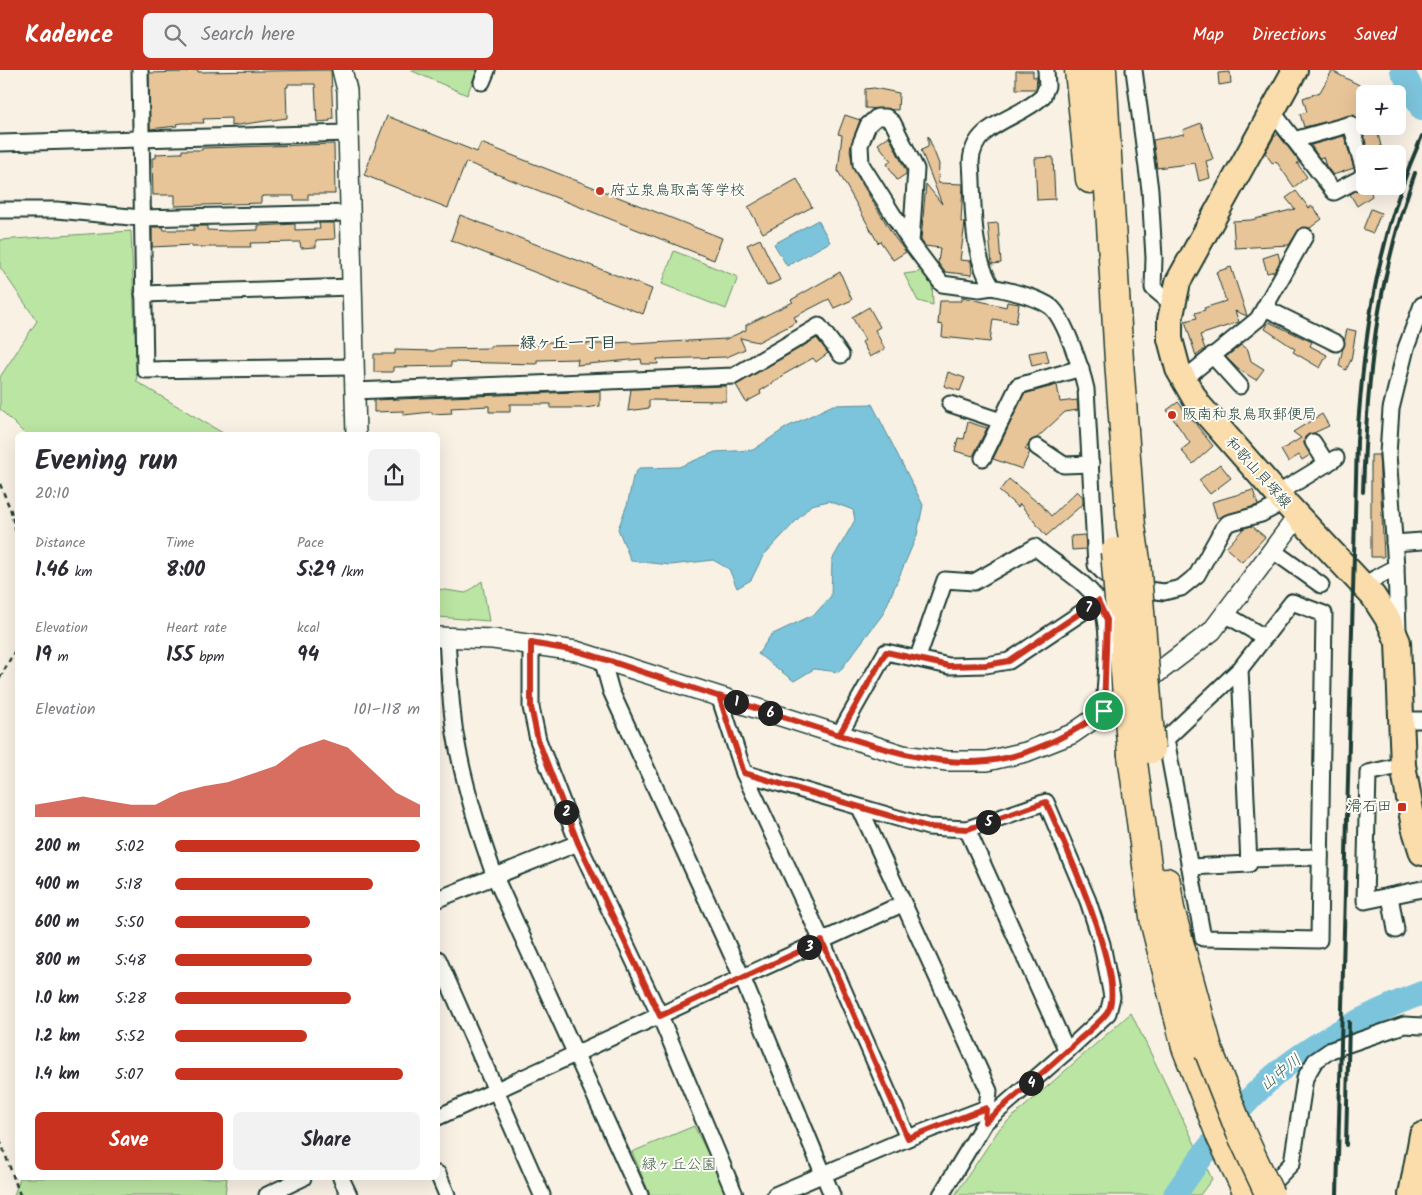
<!DOCTYPE html>
<meta charset="utf-8">
<style>
body{margin:0;font-family:Kalam,"Klee One",sans-serif;background:#f2f2f3;color:#2b2b33;height:100vh;display:flex;flex-direction:column;font-size:19px;white-space:nowrap}
*{box-sizing:border-box;margin:0}
p{font-size:16px;color:#7c7c81}
.icon{flex:none;width:28px;height:28px;fill:none;stroke:currentColor;stroke-width:2;stroke-linecap:round;stroke-linejoin:round}
.map{position:relative;flex:1;overflow:hidden}
.sheet{position:absolute;left:15px;top:362px;width:425px;height:748px;display:flex;flex-direction:column;background:#fff;border-radius:8px;box-shadow:0 5px 20px #0002}
.sheet>*{flex:none}
.tools{position:absolute;left:1356px;top:15px;display:grid;gap:10px}
.tools a{display:grid;place-items:center;width:50px;height:50px;border-radius:8px;background:#fff;box-shadow:0 5px 20px #0002;font-size:25px}
.pin{position:absolute;display:grid;place-items:center;width:42px;height:42px;color:#fff;margin:-21px;border:2px solid #fff;border-radius:50%;box-shadow:0 1px 5px #0007}
.km{position:absolute;width:25px;height:25px;margin:-12px;border-radius:50%;background:#222;color:#fff;font-size:14px;line-height:25px;text-align:center}
.round{display:grid;place-items:center;flex:none;width:52px;height:52px;border-radius:8px;background:#f2f2f3}
.overview{display:flex;align-items:center;justify-content:space-between;height:85px;padding:0 20px}
h1{font-size:28px;font-weight:800;line-height:38px}
.metrics{display:grid;grid-template-columns:repeat(3,1fr);gap:8px;height:85px;padding:5px 20px}
.metrics div{display:grid;align-content:center}
.metrics b{font-size:21px;font-weight:800}
.metrics small{font-size:14px;font-weight:400}
.metrics p{font-size:14px}
.chart{height:140px;padding:10px 20px}
.chart p{display:flex;justify-content:space-between}
.chart svg{width:100%;height:90px;margin-top:5px;fill:#c8321e;opacity:.7}
.cta{display:flex;gap:10px;margin-top:auto;padding:10px 20px}
.cta a{flex:1;height:58px;border-radius:8px;background:#c8321e;color:#fff;font-size:20px;font-weight:800;line-height:58px;text-align:center}
.cta a+a{background:#f2f2f3;color:#2b2b33}
ul{padding:0 20px;list-style:none;font-size:16px}
li{display:grid;grid-template-columns:80px 60px 1fr;align-items:center;height:38px}
li i{height:12px;border-radius:6px;background:#c8321e}
header{display:flex;align-items:center;gap:30px;box-sizing:border-box;height:70px;padding:0 25px;background:#c8321e;color:#fff}
header strong{font-size:24px}
nav{display:flex;gap:28px;margin-inline-start:auto;font-size:18px}
.search{width:350px;height:45px;background:#f2f2f3;display:flex;align-items:center;gap:12px;box-sizing:border-box;padding:0 18px;border-radius:8px;color:#7c7c81;font-size:19px}
.map>svg:first-child{display:block}
.green{fill:#bbe5a2;stroke:#6d916b}
.water{fill:#7cc4dc;stroke:#578e99}
.lines{fill:none;stroke-linecap:round;stroke-linejoin:round}
.river{stroke:#7cc4dc;stroke-width:24}
.building{fill:#e8c499;stroke:#1f3d34}
.minor-casing{stroke:#1f3d34;stroke-width:19}
.tertiary-casing{stroke:#1f3d34;stroke-width:22}
.primary-casing{stroke:#1f3d34;stroke-width:28}
.motorway-casing{stroke:#1f3d34;stroke-width:31}
.path{stroke:#1f3d34;stroke-width:2.5;stroke-dasharray:5 4;stroke-linecap:butt}
.minor{stroke:#fdfcf7;stroke-width:15}
.tertiary{stroke:#fdfcf7;stroke-width:19}
.primary{stroke:#fbddab;stroke-width:24}
.motorway{stroke:#fbddab;stroke-width:28}
.rail{stroke:#1f3d34;stroke-width:4}
.motorway-bridge-casing{stroke:#1f3d34;stroke-width:31;stroke-linecap:butt}
.motorway-bridge{stroke:#fbddab;stroke-width:28}
.route-casing{stroke:#fff;stroke-width:10}
.route{stroke:#c8321e;stroke-width:6}
.poi-dot{fill:#c8321e;stroke:#fdfcf7;stroke-width:2}
.labels{text-anchor:middle;dominant-baseline:central;stroke-width:4;stroke-linejoin:round;paint-order:stroke}
.poi-label{font-size:15px;fill:#1f3d34;stroke:#fdfcf7;text-anchor:start}
.street-label{font-size:15px;fill:#1f3d34;stroke:#fdfcf7}
.park-label{font-size:15px;fill:#3e5f4a;stroke:#fdfcf7}
.neighbourhood-label{font-size:16px;font-weight:bold;fill:#1f3d34;stroke:#fdfcf7}
.water-label{font-size:16px;font-style:italic;fill:#365f5e;stroke:#fdfcf7}
</style>
<header>
<strong>Kadence</strong>
<div class="search"><svg class="icon" aria-label="search" viewBox="0 0 24 24"><circle cx="10" cy="10" r="6"/><path d="M15 15l6 6"/></svg>Search here</div>
<nav><a>Map</a><a>Directions</a><a>Saved</a></nav>
</header>
<div class="map">
<svg width="1422" height="1125" viewBox="0 0 1422 1125">
<rect width="100%" height="100%" fill="#f9f1e4"/>
<filter id="ink" filterUnits="userSpaceOnUse"><feTurbulence type="fractalNoise" baseFrequency=".02" numOctaves="2"/><feDisplacementMap in="SourceGraphic" scale="10" xChannelSelector="R" yChannelSelector="G"/><feConvolveMatrix kernelMatrix="1 2 1 2 8 2 1 2 1" color-interpolation-filters="sRGB"/></filter>
<g filter="url(#ink)">
<g class="green">
<path d="M410,0H477L467,25Z"/>
<path d="M131,161L137,312L226,365H26L0,339V307L37,251L0,197V170Z"/>
<path d="M674,181L738,207L726,239L662,214Z"/>
<path d="M920,196L932,211L933,235L918,231L904,204L919,202Z"/>
<path d="M482,511L489,551L438,547V519L466,523Z"/>
<path d="M1131,943L1212,1109L1200,1125H955L1000,1058Z"/>
<path d="M694,1056L729,1125H650L632,1082Z"/>
<path d="M20,1108H227L225,1125H14Z"/>
</g>
<g class="water">
<path d="M818,150L830,172L787,196L774,174Z"/>
<path d="M872,334L923,435L917,465L883,544L839,602L814,599L794,611L758,584L771,565L815,544L831,526L832,490L855,450L853,440L829,431L811,435L763,486L751,510L737,518L729,499L713,490L671,495L631,491L618,459L628,432L633,407L639,398L679,397L715,382L753,380L787,357L833,335Z"/>
</g>
<g class="lines">
<g class="river">
<path d="M1402,0L1422,39"/>
<path d="M1175,1125C1201,1086 1230,1047 1264,1015C1303,977 1371,942 1422,923"/>
</g>
</g>
<g class="building">
<path d="M187,0H198V2L331,0L333,49H330V51L317,52L315,14H288V17H286L287,48L231,56V48L203,49L204,53H182L176,54L177,56L150,59L149,3L187,2Z"/>
<path d="M1016,1H1033V7H1037L1036,19H1016Z"/>
<path d="M1332,1L1363,17L1365,59L1376,56L1383,84H1369L1360,52L1354,45L1304,57L1300,44L1307,42L1303,28L1320,22Z"/>
<path d="M1230,2L1231,13L1219,15L1218,3Z"/>
<path d="M874,18L899,23L898,40L865,38V19Z"/>
<path d="M845,45L860,50L850,79L853,99L895,168L906,182L893,190L880,171L878,173L838,101L842,65L838,64Z"/>
<path d="M387,46L477,82L481,73L722,168L714,190L466,92L448,138L364,105Z"/>
<path d="M1201,53L1213,89L1206,91L1210,108L1199,111L1195,93L1157,98L1153,70L1184,64L1183,60Z"/>
<path d="M1278,64L1300,93H1297L1307,107L1294,117L1276,91L1273,94L1265,83L1274,67Z"/>
<path d="M889,66L906,101V104L897,110L887,94L891,91L878,74Z"/>
<path d="M928,66L939,94L938,113L963,114L961,152L965,153L960,190L971,191L972,205L945,202L938,193L940,178L925,176L921,170L926,114L942,134L921,80L928,77Z"/>
<path d="M1344,66L1354,98L1333,105L1326,96L1323,87L1319,88L1311,75Z"/>
<path d="M334,74L335,124H308V130H294V126H264L261,127V133L175,136V125H153L152,88H156V84L178,83H182V80H202V78Z"/>
<path d="M1053,87L1055,129L1037,130L1035,88Z"/>
<path d="M797,109L812,137L763,163L748,137Z"/>
<path d="M1365,116H1369L1372,126L1357,136L1350,124Z"/>
<path d="M1296,121L1309,138L1312,136L1322,149L1310,158H1300L1289,175L1235,178L1233,151L1251,150L1295,139L1286,128Z"/>
<path d="M1371,139L1381,143L1373,163L1363,159Z"/>
<path d="M460,145L652,219L643,244L451,170Z"/>
<path d="M319,153H334L335,169L316,170V177L301,178L300,172L250,173L251,177H192V175L152,177V157H163L164,160H194V156H207V160L229,161L258,160V156L295,154V160L320,159Z"/>
<path d="M998,153L1001,193L992,194L988,154Z"/>
<path d="M760,169L780,210L767,216L747,175Z"/>
<path d="M1278,183L1280,191L1275,201L1267,203L1263,188Z"/>
<path d="M1231,197L1247,246L1235,241L1239,252L1200,265L1205,279L1196,286L1185,251L1197,248L1195,243L1205,240L1204,238L1226,231L1216,202Z"/>
<path d="M840,202L852,230L834,238L829,229L794,247L797,252L758,272L740,268L745,279L727,287L657,289L658,294H642L641,289L577,295L578,289L537,290V294L451,292V296L393,297V302H374V284H395V280L434,281L438,279L490,278V276L545,275V272H565L598,274L631,272L632,274L726,269L746,260V255L793,232L791,230Z"/>
<path d="M962,227L1006,237L1007,232L1019,234L1016,253L993,249L990,272L942,267L943,255L938,254L940,231H962Z"/>
<path d="M869,237L880,257L875,260L885,279L870,287L862,272L865,270L852,247Z"/>
<path d="M1269,252L1312,272L1310,276L1327,285L1320,298L1293,282L1295,279L1265,259Z"/>
<path d="M1347,259L1356,261L1351,290L1346,300L1339,296Z"/>
<path d="M817,268L828,283L816,292L813,288L783,305L784,306L760,321L761,324L746,332L736,315Z"/>
<path d="M1241,275L1248,280L1251,291L1264,299L1256,310L1238,299L1226,287Z"/>
<path d="M1046,280L1049,292L1032,296L1029,283Z"/>
<path d="M948,302L965,308L960,321L944,316Z"/>
<path d="M1057,315L1060,332L1077,330L1078,340L1065,342L1037,368L1030,371L1025,379L1030,382L1022,399L993,389L1024,324Z"/>
<path d="M726,316V331L649,330V338L628,341L631,319Z"/>
<path d="M600,321V336L584,338H551V334H510V342H489V336L451,338L452,343L432,344V342L403,345L404,341L374,342V330Z"/>
<path d="M1178,332L1213,376L1193,394L1181,380L1190,373L1167,340Z"/>
<path d="M1322,344L1329,356L1305,367L1304,373L1310,385L1302,390L1299,385L1288,392L1281,380L1301,368L1293,362Z"/>
<path d="M968,352L987,358L973,386L955,381L958,368L964,369Z"/>
<path d="M1371,385H1379L1384,487H1371Z"/>
<path d="M1220,394L1231,408L1210,424L1199,410Z"/>
<path d="M1009,409L1037,432L1038,431L1051,446L1077,421L1083,427V434L1046,466L1020,434L1018,437L999,421Z"/>
<path d="M1253,420L1258,435L1217,448L1212,432Z"/>
<path d="M1252,456L1265,467L1242,492L1226,478L1244,458Z"/>
<path d="M1085,465L1086,479L1072,480L1071,466Z"/>
</g>
<g class="lines">
<defs>
<g id="minor">
<path d="M140,0L145,300L353,297"/>
<path d="M1046,0L1047,16L1043,26C1019,50 973,52 971,92C974,132 970,182 992,217C1009,221 1036,226 1051,237C1065,249 1082,301 1086,319L1096,495L1105,504L1148,520L1164,522L1181,518L1197,505L1222,460L1228,453L1261,444L1284,432"/>
<path d="M1134,0L1150,120L1154,188L1153,218L1172,234"/>
<path d="M482,12L487,0"/>
<path d="M1272,41L1334,122L1361,108L1364,101L1351,54L1294,70"/>
<path d="M0,73L348,63"/>
<path d="M0,140H57L141,148L349,143"/>
<path d="M911,173L916,99L893,53L886,47H877L868,55L860,75L861,94L911,173L942,214L979,219L992,217"/>
<path d="M143,224L351,217"/>
<path d="M1265,238L1336,273"/>
<path d="M1212,285L1240,316"/>
<path d="M1183,310L1258,249L1305,166"/>
<path d="M354,321L734,306L819,256L841,285"/>
<path d="M950,334L1001,351"/>
<path d="M1313,372L1327,394"/>
<path d="M1037,377L1064,395L1091,394"/>
<path d="M983,388L1018,316L1081,298"/>
<path d="M1277,424L1336,388"/>
<path d="M1394,473L1422,471"/>
<path d="M1272,480L1321,515"/>
<path d="M1363,515L1396,497"/>
<path d="M1292,532L1324,544L1319,870L1203,868L1166,669L1240,599Z"/>
<path d="M1225,544L1264,567"/>
<path d="M1398,561L1396,497L1388,384L1391,339L1406,278L1422,235"/>
<path d="M447,567C449,599 450,632 455,663C463,712 478,760 495,807L640,1125"/>
<path d="M531,573V637L538,670L578,773L660,946L735,1125"/>
<path d="M918,587L945,510L974,512L1035,477C1054,494 1084,509 1099,532C1113,554 1105,613 1104,641"/>
<path d="M602,589L611,621L742,907L832,1125"/>
<path d="M719,626L744,703L822,871L908,1068"/>
<path d="M1401,650H1422"/>
<path d="M839,665L886,582L949,596L986,595L1009,591L1099,531"/>
<path d="M1403,695L1368,703L1365,831L1422,819"/>
<path d="M744,703L928,757L967,759L1046,732L1088,831L1102,874L1112,927L1108,943L1067,981L985,1052L941,1125"/>
<path d="M860,738L989,1021L985,1052"/>
<path d="M967,759L1067,981"/>
<path d="M1248,789L1320,787"/>
<path d="M1190,797L1249,794L1240,599"/>
<path d="M1390,826L1396,860"/>
<path d="M438,829L578,773"/>
<path d="M438,889L542,1125"/>
<path d="M438,1047L902,834"/>
<path d="M438,1104L447,1125"/>
<path d="M341,1108L349,1125"/>
<path d="M1264,1122L1292,1093L1305,1008L1315,991L1331,980L1404,955L1422,956"/>
<path d="M267,1125L303,1108"/>
<path d="M775,1125L908,1068L986,1038"/>
</g>
<g id="tertiary">
<path d="M342,0L347,20L356,365"/>
<path d="M438,567L493,569L576,581L903,685L947,691H987L1026,682L1072,664L1123,629L1212,561L1298,446"/>
</g>
<g id="primary">
<path d="M1295,0L1178,212L1170,250V269L1178,299L1198,334L1277,424L1373,526L1389,551L1398,572L1403,695L1414,757L1422,783"/>
<path d="M1411,1125L1422,1065"/>
</g>
<g id="motorway">
<path d="M1079,0L1090,109"/>
<path d="M1102,0L1119,291L1131,456L1136,491"/>
<path d="M1132,685L1155,854L1186,977L1221,1067L1249,1125"/>
<path d="M1166,812L1170,839L1209,982"/>
</g>
</defs>
<use href="#minor" class="minor-casing"/>
<use href="#tertiary" class="tertiary-casing"/>
<use href="#primary" class="primary-casing"/>
<use href="#motorway" class="motorway-casing"/>
<g class="path">
<path d="M0,414L11,441L18,472"/>
<path d="M0,608L18,575"/>
<path d="M0,1070L20,1125"/>
</g>
<use href="#minor" class="minor"/>
<use href="#tertiary" class="tertiary"/>
<use href="#primary" class="primary"/>
<use href="#motorway" class="motorway"/>
<g class="rail">
<path d="M1363,422C1367,308 1376,212 1415,103"/>
<path d="M1346,1075L1349,952"/>
<path d="M1337,1125L1357,371C1364,264 1377,166 1422,66"/>
</g>
<defs>
<g id="motorway-bridge">
<path d="M1115,482L1132,685"/>
<path d="M1136,491L1151,679"/>
<path d="M1209,982L1240,1061L1270,1125"/>
</g>
</defs>
<use href="#motorway-bridge" class="motorway-bridge-casing"/>
<use href="#motorway-bridge" class="motorway-bridge"/>
</g>
</g>
<g class="lines" filter="url(#ink)">
<defs>
<path id="route" d="M1104,641C1069,666 1030,686 987,691C927,697 870,674 814,657C761,640 708,623 655,606C628,598 602,587 576,581C561,578 546,576 531,573V637L538,670L578,773L660,946L822,871L908,1068L986,1038L985,1052C1017,1024 1051,997 1082,967C1090,960 1100,952 1107,943C1129,913 1062,767 1046,732L968,759L928,757L744,703L719,626L839,665L886,582L949,596L986,595L1009,591L1098,531L1107,550L1104,641"/>
</defs>
<use href="#route" class="route-casing"/>
<use href="#route" class="route"/>
</g>
<g class="poi-dot">
<circle cx="600" cy="121" r="5"/>
<circle cx="1172" cy="345" r="5"/>
<rect x="1397" y="732" width="10" height="10" rx="2.5"/>
</g>
<g class="labels">
<g class="poi-label">
<text x="610" y="121">府立泉鳥取高等学校</text>
<text x="1182" y="345">阪南和泉鳥取郵便局</text>
<text x="1392" y="737" text-anchor="end">滑石田</text>
</g>
<g class="street-label">
<text transform="translate(1258 403) rotate(48)">和歌山貝塚線</text>
</g>
<g class="park-label">
<text x="679" y="1095">緑ヶ丘公園</text>
</g>
<g class="neighbourhood-label">
<text x="568" y="273">緑ヶ丘一丁目</text>
</g>
<g class="water-label">
<text transform="translate(1281 1003) rotate(-39)">山中川</text>
</g>
</g>
</svg>
<div class="tools">
<a>+</a>
<a>−</a>
</div>
<div class="pin" style="left:1104px;top:641px;background:#1e9e55"><svg class="icon" aria-label="arrive" viewBox="0 0 24 24"><path d="M6 21V4h12l-3 4 3 4H6"/></svg></div>
<b class="km" style="left:736px;top:632px">1</b>
<b class="km" style="left:566px;top:742px">2</b>
<b class="km" style="left:809px;top:877px">3</b>
<b class="km" style="left:1031px;top:1013px">4</b>
<b class="km" style="left:988px;top:752px">5</b>
<b class="km" style="left:770px;top:643px">6</b>
<b class="km" style="left:1088px;top:538px">7</b>
<section class="sheet">
<div class="overview"><div><h1>Evening run</h1><p>20:10</p></div><a class="round"><svg class="icon" aria-label="share" viewBox="0 0 24 24"><path d="M12 15V3M7 8l5-5 5 5M5 13v7h14v-7"/></svg></a></div>
<div class="metrics">
<div><p>Distance</p><b>1.46<small> km</small></b></div>
<div><p>Time</p><b>8:00</b></div>
<div><p>Pace</p><b>5:29<small> /km</small></b></div>
</div>
<div class="metrics">
<div><p>Elevation</p><b>19<small> m</small></b></div>
<div><p>Heart rate</p><b>155<small> bpm</small></b></div>
<div><p>kcal</p><b>94</b></div>
</div>
<div class="chart"><p><span>Elevation</span>101–118 m</p>
<svg viewBox="0 0 160 44" preserveAspectRatio="none"><path d="M0 44V38L10 36L20 34L30 36L40 38L50 38L60 32L70 29L80 27L90 23L100 19L110 10L120 6L130 10L140 21L150 32L160 38V44z"/></svg>
</div>
<ul>
<li><b>200 m</b>5:02<i style="width:100%"></i></li>
<li><b>400 m</b>5:18<i style="width:81%"></i></li>
<li><b>600 m</b>5:50<i style="width:55%"></i></li>
<li><b>800 m</b>5:48<i style="width:56%"></i></li>
<li><b>1.0 km</b>5:28<i style="width:72%"></i></li>
<li><b>1.2 km</b>5:52<i style="width:54%"></i></li>
<li><b>1.4 km</b>5:07<i style="width:93%"></i></li>
</ul>
<div class="cta"><a>Save</a><a>Share</a></div>
</section>
</div>
